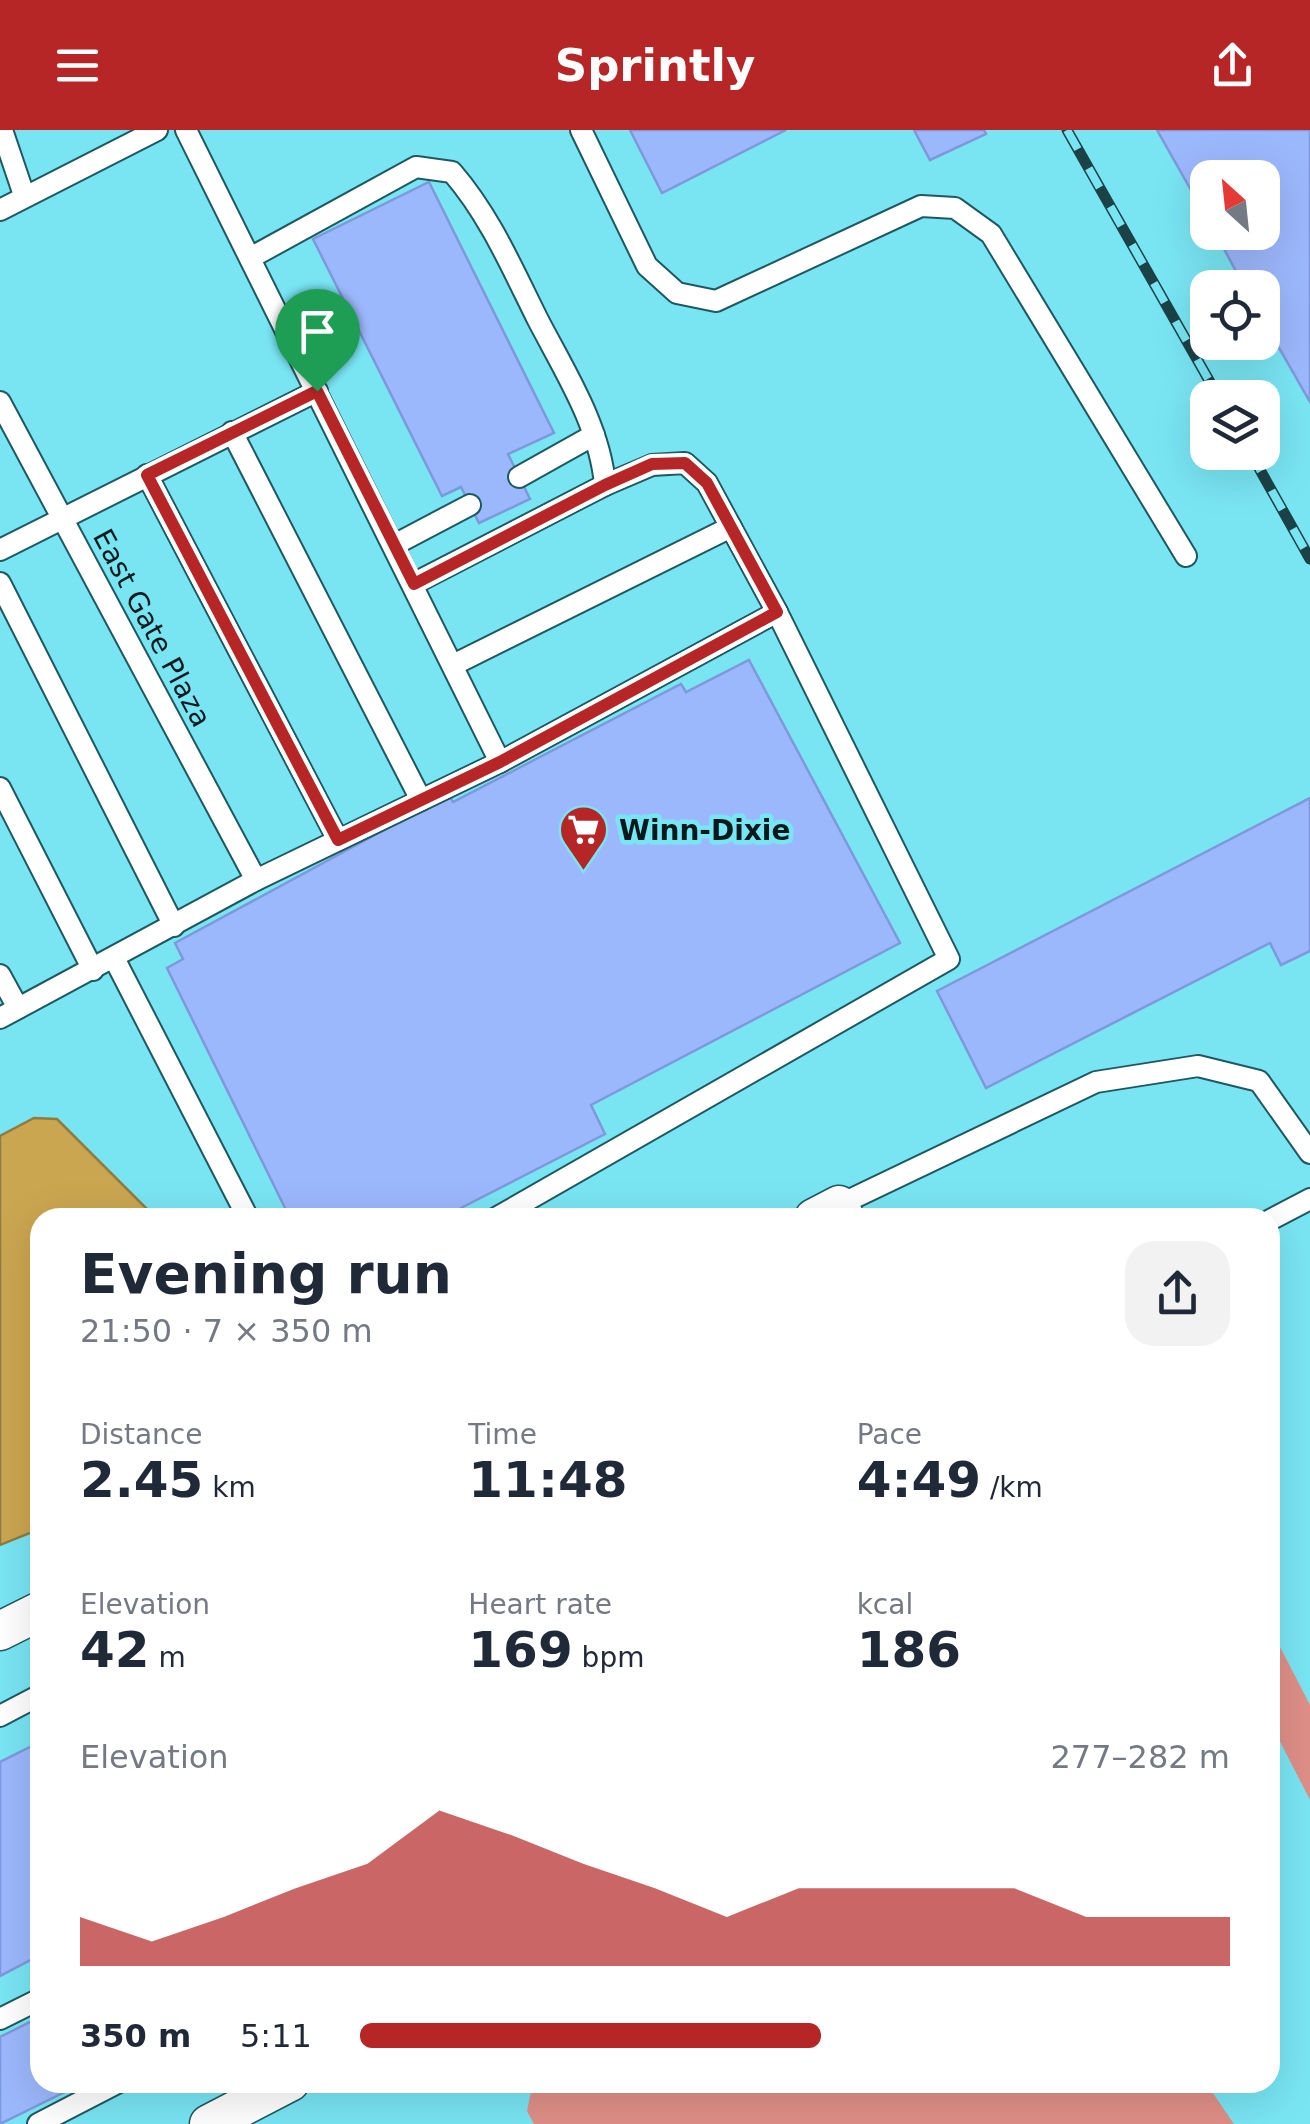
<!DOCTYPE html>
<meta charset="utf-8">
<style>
body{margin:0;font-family:"DejaVu Sans",sans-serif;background:#f2f2f3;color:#1f2937;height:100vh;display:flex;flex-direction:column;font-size:38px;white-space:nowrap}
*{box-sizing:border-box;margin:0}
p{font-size:32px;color:#747a83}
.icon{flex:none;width:55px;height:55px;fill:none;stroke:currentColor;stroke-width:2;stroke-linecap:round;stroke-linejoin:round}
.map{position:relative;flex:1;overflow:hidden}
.sheet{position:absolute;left:30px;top:1078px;width:1250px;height:885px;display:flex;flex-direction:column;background:#fff;border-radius:30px;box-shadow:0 10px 40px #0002}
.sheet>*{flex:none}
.needle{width:65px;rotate:333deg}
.controls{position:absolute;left:1190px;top:30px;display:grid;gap:20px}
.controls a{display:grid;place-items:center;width:90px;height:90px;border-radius:20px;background:#fff;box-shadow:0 10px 40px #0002;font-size:50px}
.pin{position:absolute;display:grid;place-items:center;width:85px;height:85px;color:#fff;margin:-102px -42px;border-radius:50% 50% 50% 0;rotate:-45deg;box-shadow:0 0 10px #0007}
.pin .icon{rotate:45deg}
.round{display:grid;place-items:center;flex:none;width:105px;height:105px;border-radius:30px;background:#f2f2f3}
.head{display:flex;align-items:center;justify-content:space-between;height:170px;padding:0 50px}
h1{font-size:55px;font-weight:700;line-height:75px}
.stats{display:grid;grid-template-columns:repeat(3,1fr);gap:15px;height:170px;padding:10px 50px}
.stats div{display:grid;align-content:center}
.stats b{font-size:50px;font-weight:700}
.stats small{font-size:28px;font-weight:400}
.stats p{font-size:28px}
.chart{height:280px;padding:20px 50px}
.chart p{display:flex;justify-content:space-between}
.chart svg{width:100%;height:180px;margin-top:10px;fill:#b62626;opacity:.7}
ul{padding:0 50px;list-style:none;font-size:32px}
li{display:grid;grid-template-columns:160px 120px 1fr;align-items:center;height:75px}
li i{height:25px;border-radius:12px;background:#b62626}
header{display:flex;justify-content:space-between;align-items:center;height:130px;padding:0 50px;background:#b62626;color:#fff;font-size:45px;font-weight:700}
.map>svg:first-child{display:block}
.green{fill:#df8f87}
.water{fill:#caa650;stroke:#8e7c41;stroke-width:2.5}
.building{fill:#9cb8fc;stroke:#7e99da;stroke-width:2.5}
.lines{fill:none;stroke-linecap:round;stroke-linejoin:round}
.service-casing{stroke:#1e5960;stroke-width:24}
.minor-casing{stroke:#1e5960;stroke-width:41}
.service{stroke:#fff;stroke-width:20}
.minor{stroke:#fff;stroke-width:38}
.rail-casing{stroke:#1a4247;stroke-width:11}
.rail{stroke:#79e5f3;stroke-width:8;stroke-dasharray:22;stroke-linecap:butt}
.route-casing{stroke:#fff;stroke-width:20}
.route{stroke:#b62626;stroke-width:12}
.labels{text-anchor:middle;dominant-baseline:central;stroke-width:9;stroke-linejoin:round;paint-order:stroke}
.street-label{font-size:28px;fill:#031a1d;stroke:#79e5f3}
.poi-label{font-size:28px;font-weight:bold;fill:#031a1d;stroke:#79e5f3;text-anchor:start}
</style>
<header><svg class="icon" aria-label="menu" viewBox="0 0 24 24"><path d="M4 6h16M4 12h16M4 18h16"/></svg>Sprintly<svg class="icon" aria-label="share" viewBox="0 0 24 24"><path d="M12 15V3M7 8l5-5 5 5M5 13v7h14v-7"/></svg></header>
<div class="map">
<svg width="1310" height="1994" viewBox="0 0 1310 1994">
<rect width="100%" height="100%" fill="#79e5f3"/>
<g class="green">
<path d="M1278,1513L1310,1575V1670L1270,1592V1517Z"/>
<path d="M533,1952L1206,1953L1234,1994H534L527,1981Z"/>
</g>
<path class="water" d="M34,988L57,989L155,1087L40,1088V1399L0,1415V1006Z"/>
<g class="building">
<path d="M630,0H786L662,63Z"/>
<path d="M914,0H984L986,4L930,30Z"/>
<path d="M1157,0H1310V272L1262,188V158H1245L1215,102H1262V48H1208V90Z"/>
<path d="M429,52L554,303L508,324L530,369L479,393L461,357L442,366L313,109Z"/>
<path d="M749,530L900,813L591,975L605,1004L459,1079L463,1088H290L167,838L183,829L175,813L449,665L453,672L681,554L686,562Z"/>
<path d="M1310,668V821L1281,835L1270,813L986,958L937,861Z"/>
<path d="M40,1612V1825L0,1846V1632Z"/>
<path d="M40,1887V1952H85L0,1994V1907Z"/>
</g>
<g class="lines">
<defs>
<g id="service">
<path d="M2,0L24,65"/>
<path d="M186,0L500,632"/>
<path d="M581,0L647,136L677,163L716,171L921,76L955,78L991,104L1186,426"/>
<path d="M0,80L157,0"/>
<path d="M250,128L416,37L452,42C490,86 512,138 538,190C565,242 600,296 605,355L413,454"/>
<path d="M0,272L256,750"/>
<path d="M232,302L421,670"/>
<path d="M147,345L338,710"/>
<path d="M519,347L594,305"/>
<path d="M605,355L652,335L685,333L707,353L777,482"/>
<path d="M394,415L470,375"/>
<path d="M0,420L317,261"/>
<path d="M0,453L174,796"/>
<path d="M453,535L731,397"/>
<path d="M0,658L93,840"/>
<path d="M114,828L248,1088"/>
<path d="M0,845L18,878"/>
<path d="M0,888L256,750L500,632L777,482L949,829L496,1088"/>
<path d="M839,1075L1096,952L1198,936L1259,951L1310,1023"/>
<path d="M1270,1090L1310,1069"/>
<path d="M0,1586L40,1565"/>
<path d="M0,1889L40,1869"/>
<path d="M38,1994L119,1952"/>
</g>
<g id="minor">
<path d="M814,1088L839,1075L845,1088"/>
<path d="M0,1501L40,1481"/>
<path d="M209,1994L290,1952"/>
</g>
</defs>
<use href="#service" class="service-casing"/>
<use href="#minor" class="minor-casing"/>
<use href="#service" class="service"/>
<use href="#minor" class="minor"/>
<defs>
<g id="rail">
<path d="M1067,0L1219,268"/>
<path d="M1250,322L1310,429"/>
</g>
</defs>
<use href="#rail" class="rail-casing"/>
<use href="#rail" class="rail"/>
</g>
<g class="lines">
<defs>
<path id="route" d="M317,261L414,454L605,355L652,334L685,333L707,353L777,482L500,632L338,710L147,345Z"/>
</defs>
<use href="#route" class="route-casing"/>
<use href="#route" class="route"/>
</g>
<defs>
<symbol id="supermarket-pin" viewBox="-11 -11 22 30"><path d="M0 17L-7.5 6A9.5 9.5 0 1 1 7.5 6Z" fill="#b62626" stroke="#79e5f3"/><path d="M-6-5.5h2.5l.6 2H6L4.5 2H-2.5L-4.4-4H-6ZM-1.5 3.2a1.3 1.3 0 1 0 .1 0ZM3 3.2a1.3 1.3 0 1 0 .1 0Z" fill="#fff"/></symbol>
</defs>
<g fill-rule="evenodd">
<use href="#supermarket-pin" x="556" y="672" width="55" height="75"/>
</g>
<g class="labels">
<g class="street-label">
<text transform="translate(152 498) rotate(62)">East Gate Plaza</text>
</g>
<g class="poi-label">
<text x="619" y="700">Winn-Dixie</text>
</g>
</g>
</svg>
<div class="controls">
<a><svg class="needle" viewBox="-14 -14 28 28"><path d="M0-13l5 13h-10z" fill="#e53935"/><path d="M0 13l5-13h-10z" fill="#747a83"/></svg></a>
<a><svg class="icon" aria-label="locate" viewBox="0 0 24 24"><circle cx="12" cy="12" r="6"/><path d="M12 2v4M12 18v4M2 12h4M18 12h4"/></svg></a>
<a><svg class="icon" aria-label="layers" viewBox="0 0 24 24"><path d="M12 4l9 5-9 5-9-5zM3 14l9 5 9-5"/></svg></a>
</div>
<div class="pin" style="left:317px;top:261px;background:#1e9e55"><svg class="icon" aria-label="arrive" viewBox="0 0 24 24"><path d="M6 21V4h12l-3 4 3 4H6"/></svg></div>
<section class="sheet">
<div class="head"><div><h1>Evening run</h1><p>21:50 · 7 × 350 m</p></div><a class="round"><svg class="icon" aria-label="share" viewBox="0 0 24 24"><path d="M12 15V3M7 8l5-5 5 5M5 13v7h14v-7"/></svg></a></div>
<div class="stats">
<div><p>Distance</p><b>2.45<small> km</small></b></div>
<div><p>Time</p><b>11:48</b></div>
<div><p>Pace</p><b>4:49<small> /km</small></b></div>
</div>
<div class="stats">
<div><p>Elevation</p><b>42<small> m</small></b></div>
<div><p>Heart rate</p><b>169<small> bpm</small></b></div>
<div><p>kcal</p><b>186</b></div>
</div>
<div class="chart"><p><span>Elevation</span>277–282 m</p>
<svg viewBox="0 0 160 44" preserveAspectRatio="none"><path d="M0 44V32L10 38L20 32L30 25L40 19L50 6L60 12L70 19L80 25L90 32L100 25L110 25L120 25L130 25L140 32L150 32L160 32V44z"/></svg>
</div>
<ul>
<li><b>350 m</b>5:11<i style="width:53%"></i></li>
</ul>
</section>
</div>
